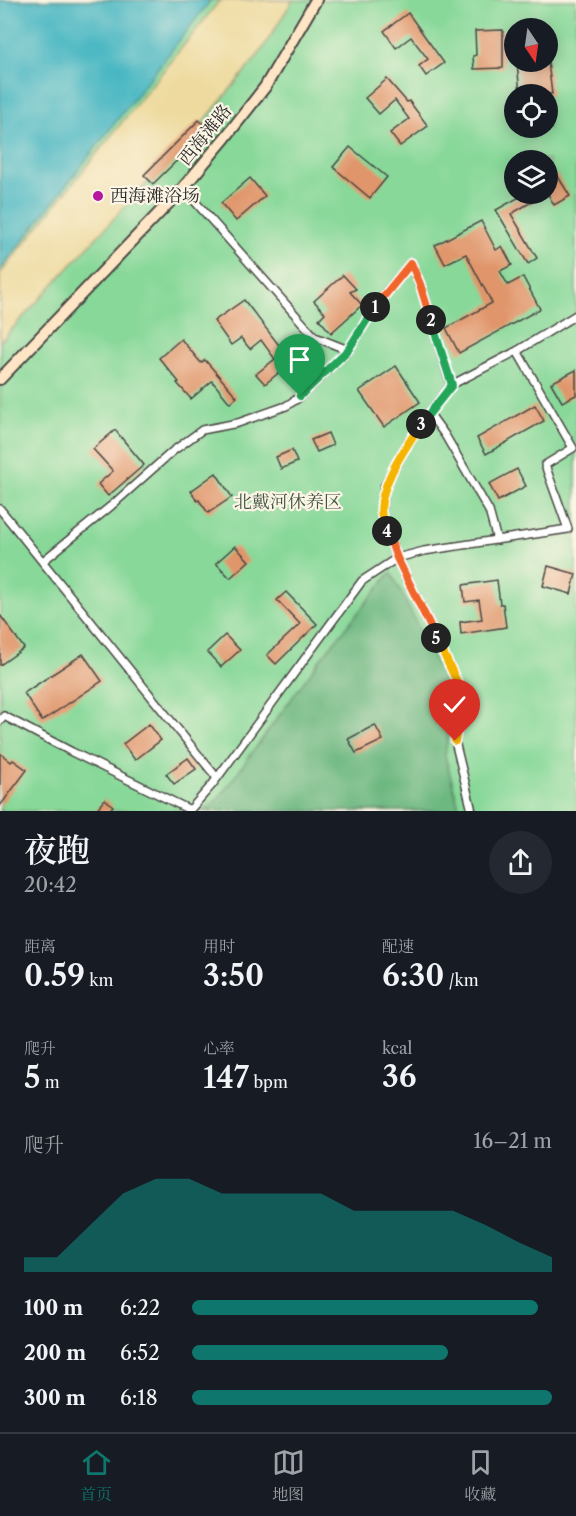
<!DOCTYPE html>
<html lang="zh">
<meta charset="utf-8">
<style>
body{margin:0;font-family:"Libre Caslon Text","Noto Serif SC",serif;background:#242831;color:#f1f3f6;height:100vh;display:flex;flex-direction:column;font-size:22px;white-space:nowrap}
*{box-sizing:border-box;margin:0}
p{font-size:20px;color:#9ea1a6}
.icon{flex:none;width:33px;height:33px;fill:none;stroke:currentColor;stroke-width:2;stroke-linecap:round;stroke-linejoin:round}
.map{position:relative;height:811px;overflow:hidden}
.details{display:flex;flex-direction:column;background:#171b24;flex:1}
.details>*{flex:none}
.needle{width:39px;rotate:167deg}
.fabs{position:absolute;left:504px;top:18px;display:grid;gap:12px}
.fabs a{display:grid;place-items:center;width:54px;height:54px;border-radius:50%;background:#171b24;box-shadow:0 3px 15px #0003;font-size:30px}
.pin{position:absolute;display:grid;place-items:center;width:51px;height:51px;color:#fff;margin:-62px -26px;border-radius:50% 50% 50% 0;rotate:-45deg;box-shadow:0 0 6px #0007}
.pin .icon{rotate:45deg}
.km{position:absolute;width:30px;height:30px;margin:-15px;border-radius:50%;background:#222;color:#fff;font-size:16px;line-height:30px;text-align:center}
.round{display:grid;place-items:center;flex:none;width:63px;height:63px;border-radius:32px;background:#242831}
.head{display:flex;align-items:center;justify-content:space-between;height:102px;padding:0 24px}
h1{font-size:33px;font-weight:600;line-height:45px}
.stats{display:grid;grid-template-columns:repeat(3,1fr);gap:9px;height:102px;padding:6px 24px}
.stats div{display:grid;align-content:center}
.stats b{font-size:30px;font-weight:600}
.stats small{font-size:16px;font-weight:400}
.stats p{font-size:16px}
.chart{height:168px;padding:12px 24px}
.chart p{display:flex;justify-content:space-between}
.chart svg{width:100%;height:108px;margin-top:6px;fill:#0f766e;opacity:.7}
ul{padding:0 24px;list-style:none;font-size:20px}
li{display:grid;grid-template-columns:96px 72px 1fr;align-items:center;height:45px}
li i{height:15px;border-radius:8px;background:#0f766e}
.tab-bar{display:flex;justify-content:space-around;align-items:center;height:84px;border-top:2px solid #363941;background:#171b24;font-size:16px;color:#9ea1a6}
.tab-bar a{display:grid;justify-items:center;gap:3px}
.tab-bar .on{color:#0f766e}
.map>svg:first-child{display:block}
.green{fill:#87d899;stroke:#598262;stroke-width:1.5;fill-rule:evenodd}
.forest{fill:#6db881;stroke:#4c7256;stroke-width:1.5}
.sand{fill:#eeda9e;stroke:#8c8264;stroke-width:1.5}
.water{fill:#49b7c3;stroke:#3a7177;stroke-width:1.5}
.building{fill:#e0956a}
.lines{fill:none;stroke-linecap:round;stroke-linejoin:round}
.street-casing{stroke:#494643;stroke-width:10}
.secondary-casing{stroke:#494643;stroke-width:14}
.street{stroke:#fff;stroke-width:7}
.secondary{stroke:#fde5c5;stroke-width:10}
.split-1-casing{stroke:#fff;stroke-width:12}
.split-2-casing{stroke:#fff;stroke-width:12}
.split-3-casing{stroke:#fff;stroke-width:12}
.split-4-casing{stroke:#fff;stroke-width:12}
.split-5-casing{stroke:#fff;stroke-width:12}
.split-6-casing{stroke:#fff;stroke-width:12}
.split-1{stroke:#22a559;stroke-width:8}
.split-2{stroke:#f0652b;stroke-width:8}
.split-3{stroke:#22a559;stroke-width:8}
.split-4{stroke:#f5b400;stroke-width:8}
.split-5{stroke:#f0652b;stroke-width:8}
.split-6{stroke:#f5b400;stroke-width:8}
.poi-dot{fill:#b5179e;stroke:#fcf5e5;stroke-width:2}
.labels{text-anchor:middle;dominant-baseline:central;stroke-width:4.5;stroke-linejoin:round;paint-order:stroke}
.street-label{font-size:18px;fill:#2b2b2b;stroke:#fcf5e5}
.poi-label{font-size:18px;fill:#2b2b2b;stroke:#fcf5e5;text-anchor:start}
.park-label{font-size:18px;fill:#425646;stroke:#fcf5e5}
</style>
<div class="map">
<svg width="576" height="811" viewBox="0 0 576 811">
<rect width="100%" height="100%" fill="#fcf5e5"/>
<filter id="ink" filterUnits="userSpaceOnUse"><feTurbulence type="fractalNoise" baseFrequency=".0167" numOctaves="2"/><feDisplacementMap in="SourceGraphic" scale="12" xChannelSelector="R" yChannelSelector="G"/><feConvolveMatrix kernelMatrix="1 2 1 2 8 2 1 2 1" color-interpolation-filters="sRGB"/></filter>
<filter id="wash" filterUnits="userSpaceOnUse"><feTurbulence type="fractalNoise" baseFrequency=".008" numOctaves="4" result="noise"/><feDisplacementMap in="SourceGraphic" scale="24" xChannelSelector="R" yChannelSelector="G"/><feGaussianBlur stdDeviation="1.35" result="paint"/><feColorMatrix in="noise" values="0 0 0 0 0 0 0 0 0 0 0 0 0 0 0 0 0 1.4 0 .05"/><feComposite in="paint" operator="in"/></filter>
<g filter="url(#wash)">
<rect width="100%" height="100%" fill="#f6e2c8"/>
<path class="green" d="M0,0H576V811H0ZM514,28H548V62H514ZM514,94H548V128H514ZM514,160H548V194H514Z"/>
<path class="forest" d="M391,572L453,698L445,756L460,811H203L219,798L319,661Z"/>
<path class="sand" d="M220,0H293L260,53L206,119L0,342V274Z"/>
<path class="water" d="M0,0H211L0,270Z"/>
<g id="blocks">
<g class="building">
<path d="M408,13L444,63L426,76L419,66L428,59L411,37L396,48L384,31Z"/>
<path d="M503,30V68L474,69L473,56L476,55L475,31Z"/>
<path d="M517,62H548L552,94H520Z"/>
<path d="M387,79L407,102L409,101L428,126L400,146L390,133L409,119L395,100L379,114L365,98Z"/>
<path d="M199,120L209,129L153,184L144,175Z"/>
<path d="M350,147L387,177L370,198L333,167Z"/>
<path d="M557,175L570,196L554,205L548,194V180Z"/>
<path d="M250,178L265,196L236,221L221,203Z"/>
<path d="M525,194H545L511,214L537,258L528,264L496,210Z"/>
<path d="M481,221L496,250L502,246L512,265L500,271L508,285L523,277L540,309L459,353L446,328L492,303L466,254L445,264L435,245Z"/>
<path d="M343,275L356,289L350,292L362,305L331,333L319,319L325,313L314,301Z"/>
<path d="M244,300L292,362L265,384L256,374L275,359L261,340L250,349L241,338L231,345L214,321Z"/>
<path d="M181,339L201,363L205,360L237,397L230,403L212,381L191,399L177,383L179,382L159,358Z"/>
<path d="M396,366L420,402L384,427L359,391Z"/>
<path d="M576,370V395L562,402L551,383Z"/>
<path d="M535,405L544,421L486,454L477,438Z"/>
<path d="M115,430L144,465L108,496L98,484L113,471L93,449Z"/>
<path d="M328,433L333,445L317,452L311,440Z"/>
<path d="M292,450L297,462L281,469L276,457Z"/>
<path d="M517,469L526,486L498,501L489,484Z"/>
<path d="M216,473L232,497L208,513L199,500L197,501L191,491Z"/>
<path d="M235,546L249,561L230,578L216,563Z"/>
<path d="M548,566L576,574L571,594L543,586Z"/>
<path d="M497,580L500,604H503L506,627L461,634L460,622L482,619L479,600L465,602L463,585Z"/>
<path d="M286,592L317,624L276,664L267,655L300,624L277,600Z"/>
<path d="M0,615L24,648L0,665Z"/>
<path d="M225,635L240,650L221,667L207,652Z"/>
<path d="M83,654L102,681L42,721L24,693Z"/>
<path d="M149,724L161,740L135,760L123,744Z"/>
<path d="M375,725L383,740L356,753L348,739Z"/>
<path d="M0,753L11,762L13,760L27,770L0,806Z"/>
<path d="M188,758L196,769L174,784L166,774Z"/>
<path d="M105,799L113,806L109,811H95Z"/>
</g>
</g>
</g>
<g filter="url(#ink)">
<use href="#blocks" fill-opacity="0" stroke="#494643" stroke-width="1.5"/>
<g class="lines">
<defs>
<g id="street">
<path d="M183,188L315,337L348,350"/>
<path d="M429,413L445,435L489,511L497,540"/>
<path d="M0,509L217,778"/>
<path d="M43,561L111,506L173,451L202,430L238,423L286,406L300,397L348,350L379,301L411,263L420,284L451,385"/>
<path d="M0,721L4,716L72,752L190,810"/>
<path d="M189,811L212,785L362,581L397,558L424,551L568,529L545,465L573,448L517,351"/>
<path d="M472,811L455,741L463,694L397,558L381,516L384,487L408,443L429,413L451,385L517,351L576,315"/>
</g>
<path id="secondary" d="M0,379L183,188L225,138L265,87L316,0"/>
</defs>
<use href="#street" class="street-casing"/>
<use href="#secondary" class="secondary-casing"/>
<use href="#street" class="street"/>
<use href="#secondary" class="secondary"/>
</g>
</g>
<g class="lines" filter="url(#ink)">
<defs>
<path id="split-1" d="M300,396L348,350L375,307"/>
<path id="split-2" d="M375,307L411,263L420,284L431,320"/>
<path id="split-3" d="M421,424L452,385L431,320"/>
<path id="split-4" d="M387,531C385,527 383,522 382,517C376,489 406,447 421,424"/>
<path id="split-5" d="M387,531L397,558L436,638"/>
<path id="split-6" d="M436,638L463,694L455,741"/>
</defs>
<use href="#split-1" class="split-1-casing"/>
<use href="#split-2" class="split-2-casing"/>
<use href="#split-3" class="split-3-casing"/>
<use href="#split-4" class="split-4-casing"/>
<use href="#split-5" class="split-5-casing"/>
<use href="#split-6" class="split-6-casing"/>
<use href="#split-1" class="split-1"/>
<use href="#split-2" class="split-2"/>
<use href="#split-3" class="split-3"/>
<use href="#split-4" class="split-4"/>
<use href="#split-5" class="split-5"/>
<use href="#split-6" class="split-6"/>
</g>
<circle class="poi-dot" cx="98" cy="196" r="6"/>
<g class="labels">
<g class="street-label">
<text transform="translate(205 135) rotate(-51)">西海滩路</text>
</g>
<g class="poi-label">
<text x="110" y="196">西海滩浴场</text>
</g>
<g class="park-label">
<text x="288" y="502">北戴河休养区</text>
</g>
</g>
</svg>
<div class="fabs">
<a><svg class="needle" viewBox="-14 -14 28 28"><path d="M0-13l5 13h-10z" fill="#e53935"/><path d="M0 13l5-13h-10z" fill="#9ea1a6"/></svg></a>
<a><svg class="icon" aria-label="locate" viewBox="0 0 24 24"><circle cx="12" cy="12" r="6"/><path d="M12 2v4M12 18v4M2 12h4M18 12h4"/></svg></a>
<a><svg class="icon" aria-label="layers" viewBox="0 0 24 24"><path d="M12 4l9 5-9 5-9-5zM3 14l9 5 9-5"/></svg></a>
</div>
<div class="pin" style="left:300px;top:396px;background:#1e9e55"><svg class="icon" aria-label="arrive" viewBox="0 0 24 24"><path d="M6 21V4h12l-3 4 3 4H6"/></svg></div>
<div class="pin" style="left:455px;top:741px;background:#d93025"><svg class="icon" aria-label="check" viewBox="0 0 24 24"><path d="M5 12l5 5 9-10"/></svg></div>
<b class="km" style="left:375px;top:307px">1</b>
<b class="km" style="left:431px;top:320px">2</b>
<b class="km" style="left:421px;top:424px">3</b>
<b class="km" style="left:387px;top:531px">4</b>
<b class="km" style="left:436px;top:638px">5</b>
</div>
<section class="details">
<div class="head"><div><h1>夜跑</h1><p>20:42</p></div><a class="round"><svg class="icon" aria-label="share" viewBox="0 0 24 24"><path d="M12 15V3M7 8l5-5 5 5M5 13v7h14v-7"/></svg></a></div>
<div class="stats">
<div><p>距离</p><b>0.59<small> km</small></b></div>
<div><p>用时</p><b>3:50</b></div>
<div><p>配速</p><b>6:30<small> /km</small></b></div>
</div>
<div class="stats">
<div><p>爬升</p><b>5<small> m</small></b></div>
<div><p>心率</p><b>147<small> bpm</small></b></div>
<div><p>kcal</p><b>36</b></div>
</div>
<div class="chart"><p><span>爬升</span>16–21 m</p>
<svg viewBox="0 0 160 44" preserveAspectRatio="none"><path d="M0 44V38L10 38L20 25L30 12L40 6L50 6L60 12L70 12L80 12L90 12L100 19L110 19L120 19L130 19L140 25L150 32L160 38V44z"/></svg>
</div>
<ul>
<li><b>100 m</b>6:22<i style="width:96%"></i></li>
<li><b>200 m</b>6:52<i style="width:71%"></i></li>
<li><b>300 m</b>6:18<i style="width:100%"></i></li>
</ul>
</section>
<nav class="tab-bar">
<a class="on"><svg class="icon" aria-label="home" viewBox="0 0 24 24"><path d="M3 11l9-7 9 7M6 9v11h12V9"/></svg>首页</a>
<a><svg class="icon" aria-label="map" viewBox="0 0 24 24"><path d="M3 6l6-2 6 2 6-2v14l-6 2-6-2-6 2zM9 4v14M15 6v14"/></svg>地图</a>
<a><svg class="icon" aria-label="saved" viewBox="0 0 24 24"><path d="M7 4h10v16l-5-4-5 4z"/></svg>收藏</a>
</nav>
